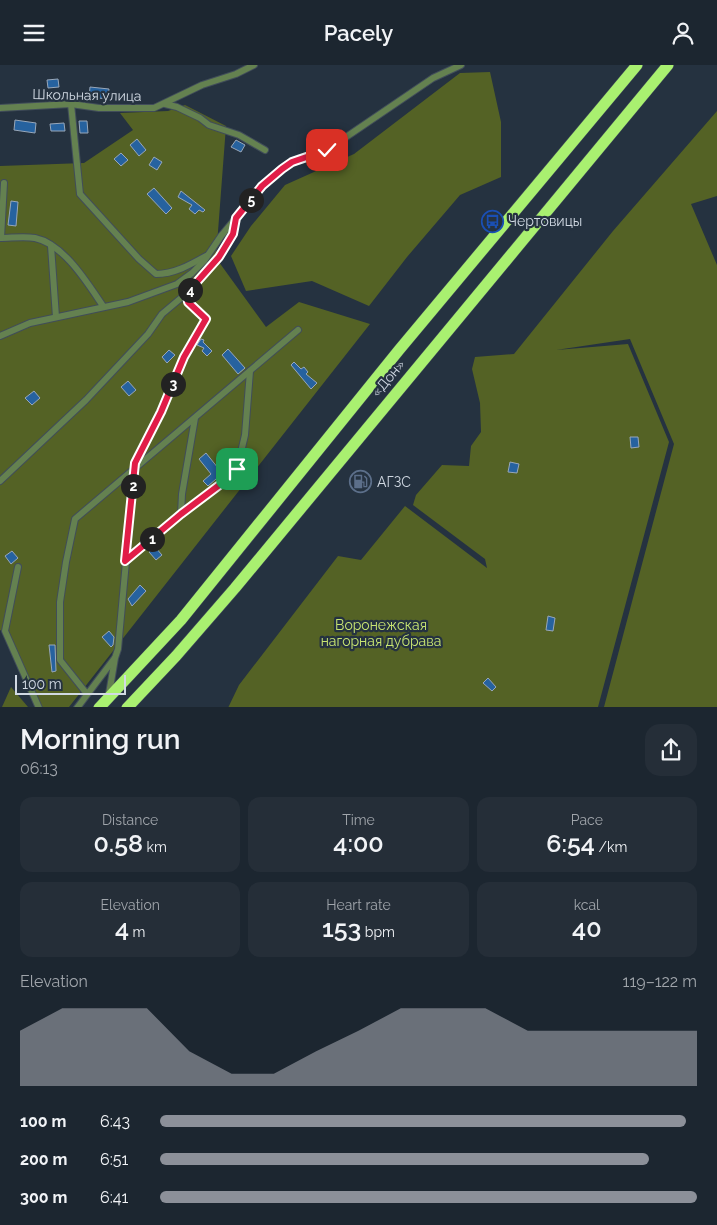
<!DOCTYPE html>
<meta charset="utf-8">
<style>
body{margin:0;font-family:Raleway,sans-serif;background:#252e38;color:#f1f3f6;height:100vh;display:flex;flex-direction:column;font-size:19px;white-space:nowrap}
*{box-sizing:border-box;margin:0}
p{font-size:16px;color:#a0a5ab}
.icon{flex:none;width:28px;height:28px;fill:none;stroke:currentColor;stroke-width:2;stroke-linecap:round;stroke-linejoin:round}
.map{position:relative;height:642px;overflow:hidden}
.details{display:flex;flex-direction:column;background:#1c2630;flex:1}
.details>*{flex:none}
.scale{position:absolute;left:15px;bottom:12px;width:111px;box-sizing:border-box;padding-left:5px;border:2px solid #d1d9e3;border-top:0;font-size:14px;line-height:18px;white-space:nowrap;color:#d1d9e3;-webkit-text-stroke:4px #253240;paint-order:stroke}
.pin{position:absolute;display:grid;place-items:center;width:42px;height:42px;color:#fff;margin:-21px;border-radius:10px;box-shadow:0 2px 8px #0006}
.km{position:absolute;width:25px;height:25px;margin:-12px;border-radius:50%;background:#222;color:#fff;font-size:14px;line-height:25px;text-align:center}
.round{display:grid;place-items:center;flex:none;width:52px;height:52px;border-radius:15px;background:#252e38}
.summary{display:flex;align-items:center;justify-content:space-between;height:85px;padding:0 20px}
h1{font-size:28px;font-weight:600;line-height:38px}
.figures{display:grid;grid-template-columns:repeat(3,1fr);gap:8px;height:85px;padding:5px 20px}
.figures div{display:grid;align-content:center;border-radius:12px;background:#252e38;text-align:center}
.figures b{font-size:25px;font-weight:600}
.figures small{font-size:14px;font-weight:400}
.figures p{font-size:14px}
.chart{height:140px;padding:10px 20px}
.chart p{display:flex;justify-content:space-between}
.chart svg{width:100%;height:90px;margin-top:5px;fill:#8c9099;opacity:.7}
ul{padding:0 20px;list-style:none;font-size:16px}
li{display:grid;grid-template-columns:80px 60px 1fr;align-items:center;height:38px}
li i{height:12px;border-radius:6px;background:#8c9099}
header{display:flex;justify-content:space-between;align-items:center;height:65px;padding:0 20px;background:#1c2630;font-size:22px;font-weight:600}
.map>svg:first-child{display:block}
.green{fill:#546225}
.building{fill:#26629f;stroke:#98a7b9}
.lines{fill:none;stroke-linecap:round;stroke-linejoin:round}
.street-casing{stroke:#414d5a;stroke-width:8}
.highway-casing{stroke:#414d5a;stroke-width:12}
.street{stroke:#648150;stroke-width:6}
.highway{stroke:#a9f070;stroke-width:11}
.route-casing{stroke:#fff;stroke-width:10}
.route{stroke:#e11d48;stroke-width:6}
.labels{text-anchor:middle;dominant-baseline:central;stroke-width:4.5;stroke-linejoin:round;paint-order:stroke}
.street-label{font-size:14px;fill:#d1d9e3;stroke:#253240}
.poi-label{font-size:14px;fill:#d1d9e3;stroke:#253240;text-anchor:start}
.park-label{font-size:14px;fill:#c8e571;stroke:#253240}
</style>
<header><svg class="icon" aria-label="menu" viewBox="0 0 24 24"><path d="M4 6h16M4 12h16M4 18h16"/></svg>Pacely<svg class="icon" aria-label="person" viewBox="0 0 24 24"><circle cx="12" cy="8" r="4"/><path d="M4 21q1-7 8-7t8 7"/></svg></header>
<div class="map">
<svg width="717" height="643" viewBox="0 0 717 643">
<rect width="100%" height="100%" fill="#253240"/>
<g class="green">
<path d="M490,7L501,57V112L460,130L407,192L369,241L312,216L246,226L231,191L251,161L285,120L354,89L460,8Z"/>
<path d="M185,40L226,61L216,193L266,262L299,237L370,259L69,642H39L3,567L0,565V101L84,98L133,65L120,48L168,46Z"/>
<path d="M717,46V131L691,139L717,200V642H604L674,379L630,274L556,285L628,279L669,377L598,642L228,643L239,620L338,491L361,495L405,441L487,503L485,494L413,440L416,430L442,400L469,401L471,381L481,367L480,338L472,304L475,292L514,289L613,166Z"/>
<path d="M11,622L28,642H2Z"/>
</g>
<g class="building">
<path d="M58,14L59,22L48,23L47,15Z"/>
<path d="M90,22L109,24L108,34L89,32Z"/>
<path d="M15,55L36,58L35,68L14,65Z"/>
<path d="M79,56H87L88,68H80Z"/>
<path d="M64,58L65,66H51L50,59Z"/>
<path d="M137,74L146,85L139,91L130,80Z"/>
<path d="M236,75L245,80L241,87L231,82Z"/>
<path d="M121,88L128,95L121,101L114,94Z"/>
<path d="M154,92L162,97L157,105L149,100Z"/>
<path d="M154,123L172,143L166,149L147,129Z"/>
<path d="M181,126L205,145L203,147L199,145L195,149L189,144L192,140L178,132Z"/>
<path d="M11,136L18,137L16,161L8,160Z"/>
<path d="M201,274L204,275L203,277L212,286L207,291L202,286L204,283L197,280Z"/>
<path d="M228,284L245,303L238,309L222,290Z"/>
<path d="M169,285L175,290L167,298L162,292Z"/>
<path d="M294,297L301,304L304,302L308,307L306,309L317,318L311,324L291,300Z"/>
<path d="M128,316L136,325L129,331L121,322Z"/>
<path d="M34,326L40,333L32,340L25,333Z"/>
<path d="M630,372H638L639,382L631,383Z"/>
<path d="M206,388L218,403L219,401L224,407L208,421L203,416L211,409L199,394Z"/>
<path d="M510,397L519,399L517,408L508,407Z"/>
<path d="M360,408L369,414L361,427L352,421Z"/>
<path d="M155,482L162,490L156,495L149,487Z"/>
<path d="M12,486L18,493L11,499L5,491Z"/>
<path d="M140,520L146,526L132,541L128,534Z"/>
<path d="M548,551L555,553L553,566L546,565Z"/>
<path d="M109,566L114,572L113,580L111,582L102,572Z"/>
<path d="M49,580H55L56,606L52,607Z"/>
<path d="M488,613L496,622L492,626L483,618Z"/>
</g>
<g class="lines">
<defs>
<g id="street">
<path d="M71,39L80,129L139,194L156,209C174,209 190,200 206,191"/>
<path d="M165,39L177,42L200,53L209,60L239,70L265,85"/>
<path d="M0,43L71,39L99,43H154L202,20L236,9L254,0"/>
<path d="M0,173C11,173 24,171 35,173C64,179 88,219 103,241"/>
<path d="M1,173L4,118"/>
<path d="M51,181L56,252"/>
<path d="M0,271L30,258L128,237L177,219L192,208L204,196L221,171L263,121L281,104L292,97L327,85L433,13L461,0"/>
<path d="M0,416L86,335L148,269L162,249L187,228"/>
<path d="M181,449L182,429L195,353"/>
<path d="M125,496L181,449L230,412L237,404L245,370L250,306"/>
<path d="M18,502L5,566L39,643"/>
<path d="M87,629L60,595V537L66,497L75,454L298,265"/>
<path d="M109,629L115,593L118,584L135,398L161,347L185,292L206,254L188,237L187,228L219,192L233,169L236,154"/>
<path d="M77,643L114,594"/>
</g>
<g id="highway">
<path d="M99,643L181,555L399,285L637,0"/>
<path d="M127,643L176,591L235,523L668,0"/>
</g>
</defs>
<use href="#street" class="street-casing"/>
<use href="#highway" class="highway-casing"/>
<use href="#street" class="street"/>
<use href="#highway" class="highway"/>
</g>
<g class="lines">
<defs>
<path id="route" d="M237,404L230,412L181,449L125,496L135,398L161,347L184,292L206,254L188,237L187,228L219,192L233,169L236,153L262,121L282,104L292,97L327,85"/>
</defs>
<use href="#route" class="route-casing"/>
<use href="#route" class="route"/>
</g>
<defs>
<symbol id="bus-ring" viewBox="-11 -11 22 22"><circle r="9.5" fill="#253240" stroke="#1a4fb4" stroke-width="1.5"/><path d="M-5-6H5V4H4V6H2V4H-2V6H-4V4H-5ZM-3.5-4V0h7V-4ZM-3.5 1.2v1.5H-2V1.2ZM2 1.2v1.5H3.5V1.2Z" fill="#1a4fb4"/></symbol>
<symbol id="fuel-ring" viewBox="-11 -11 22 22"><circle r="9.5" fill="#253240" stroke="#5c6f8a" stroke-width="1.5"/><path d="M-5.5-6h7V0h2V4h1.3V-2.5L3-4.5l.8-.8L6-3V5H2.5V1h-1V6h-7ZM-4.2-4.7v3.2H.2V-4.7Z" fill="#5c6f8a"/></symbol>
</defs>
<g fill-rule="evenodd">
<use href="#bus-ring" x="480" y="144" width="25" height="25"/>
<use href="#fuel-ring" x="348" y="404" width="25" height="25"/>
</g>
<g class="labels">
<g class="street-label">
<text transform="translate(87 30) rotate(1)">Школьная улица</text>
<text transform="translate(388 313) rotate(-50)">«Дон»</text>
</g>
<g class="poi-label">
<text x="508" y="156">Чертовицы</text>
<text x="377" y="417">АГЗС</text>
</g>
<g class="park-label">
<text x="381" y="560">Воронежская<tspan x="381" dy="16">нагорная дубрава</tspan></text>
</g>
</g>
</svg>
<div class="scale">100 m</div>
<div class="pin" style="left:237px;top:404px;background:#1e9e55"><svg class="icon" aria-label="arrive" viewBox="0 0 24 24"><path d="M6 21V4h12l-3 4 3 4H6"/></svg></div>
<div class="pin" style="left:327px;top:85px;background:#d93025"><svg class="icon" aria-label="check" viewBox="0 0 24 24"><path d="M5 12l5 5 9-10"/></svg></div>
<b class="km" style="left:152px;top:474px">1</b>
<b class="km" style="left:133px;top:421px">2</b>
<b class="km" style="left:173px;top:319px">3</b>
<b class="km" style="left:190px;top:225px">4</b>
<b class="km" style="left:251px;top:135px">5</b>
</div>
<section class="details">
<div class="summary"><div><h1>Morning run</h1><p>06:13</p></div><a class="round"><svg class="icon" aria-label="share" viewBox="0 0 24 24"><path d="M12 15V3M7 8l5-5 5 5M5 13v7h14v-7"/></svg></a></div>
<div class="figures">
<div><p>Distance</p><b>0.58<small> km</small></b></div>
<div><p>Time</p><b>4:00</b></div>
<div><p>Pace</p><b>6:54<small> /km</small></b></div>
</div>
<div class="figures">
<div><p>Elevation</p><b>4<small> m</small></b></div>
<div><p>Heart rate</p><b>153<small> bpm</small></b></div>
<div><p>kcal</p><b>40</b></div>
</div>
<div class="chart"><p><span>Elevation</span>119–122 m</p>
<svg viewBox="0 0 160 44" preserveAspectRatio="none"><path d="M0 44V17L10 6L20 6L30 6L40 27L50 38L60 38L70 27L80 17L90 6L100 6L110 6L120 17L130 17L140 17L150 17L160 17V44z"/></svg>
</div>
<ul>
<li><b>100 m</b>6:43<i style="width:98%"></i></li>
<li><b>200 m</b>6:51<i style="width:91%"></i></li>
<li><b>300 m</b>6:41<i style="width:100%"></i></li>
</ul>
</section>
